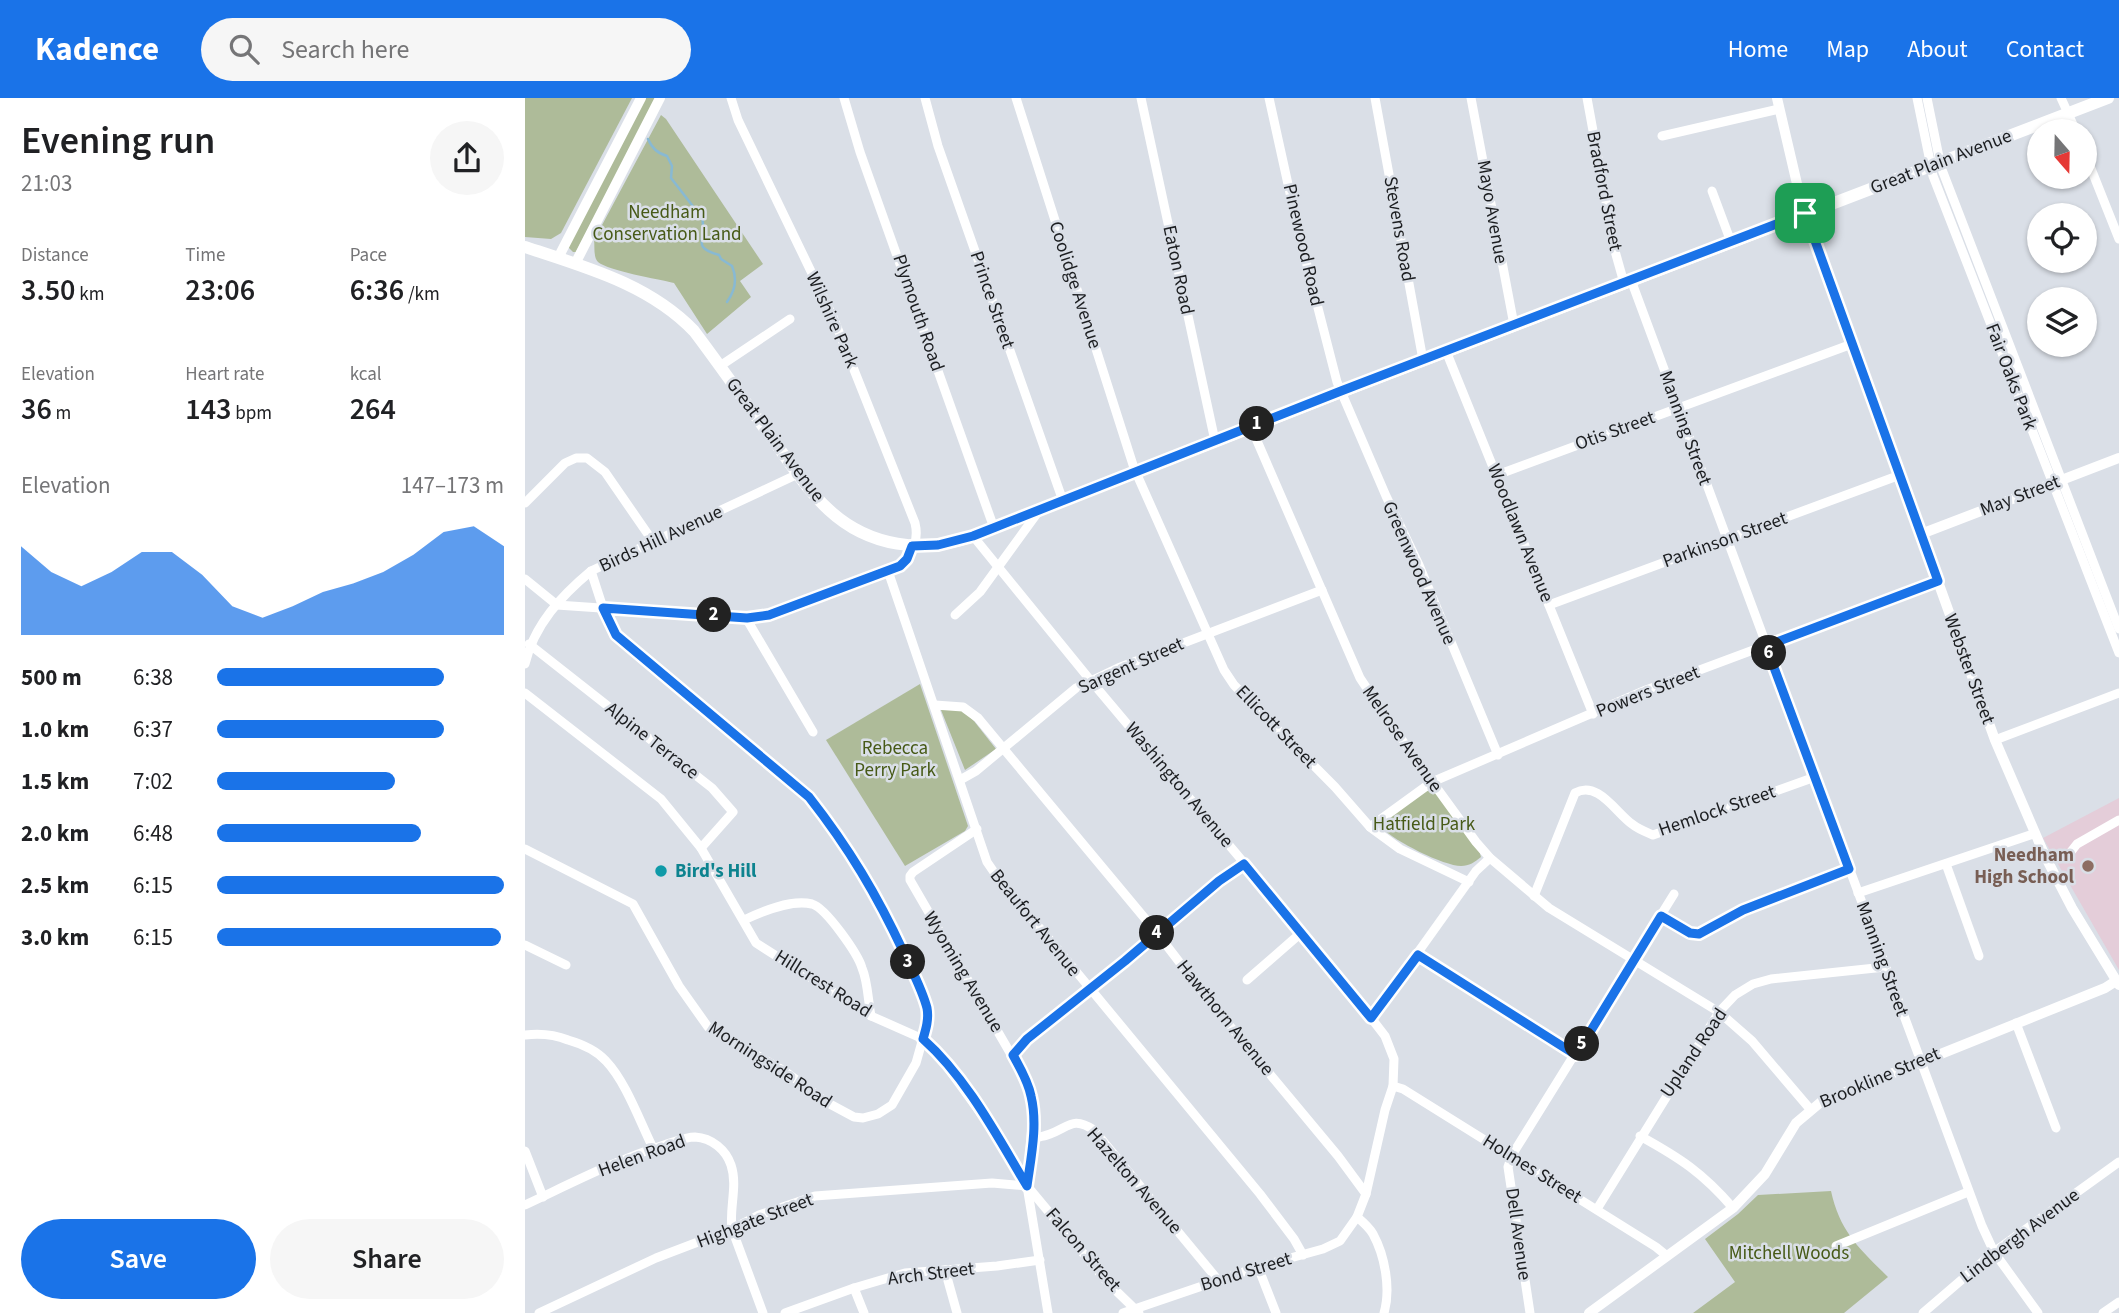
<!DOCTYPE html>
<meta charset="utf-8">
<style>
body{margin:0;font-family:"Source Sans 3",sans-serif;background:#f6f6f6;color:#202124;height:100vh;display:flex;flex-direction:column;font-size:26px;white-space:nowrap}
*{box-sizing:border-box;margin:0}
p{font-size:23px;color:#757577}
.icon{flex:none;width:38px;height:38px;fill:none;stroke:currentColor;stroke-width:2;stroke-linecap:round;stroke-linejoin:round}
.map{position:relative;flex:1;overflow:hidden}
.drawer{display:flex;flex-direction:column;background:#fff;width:525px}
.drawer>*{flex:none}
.needle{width:46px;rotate:160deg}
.controls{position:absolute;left:1502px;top:21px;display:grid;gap:14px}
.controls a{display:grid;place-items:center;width:70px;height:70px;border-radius:50%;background:#fff;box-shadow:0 2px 5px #0004;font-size:35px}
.pin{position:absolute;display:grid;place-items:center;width:60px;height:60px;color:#fff;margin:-30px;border-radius:14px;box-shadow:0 4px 10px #0006}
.km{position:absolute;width:35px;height:35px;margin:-18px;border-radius:50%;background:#222;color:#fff;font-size:19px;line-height:35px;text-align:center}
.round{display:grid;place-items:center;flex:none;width:74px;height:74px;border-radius:37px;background:#f6f6f6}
.headline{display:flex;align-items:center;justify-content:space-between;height:119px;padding:0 21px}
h1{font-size:38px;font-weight:600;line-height:52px}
.metrics{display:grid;grid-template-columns:repeat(3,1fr);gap:10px;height:119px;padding:7px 21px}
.metrics div{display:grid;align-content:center}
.metrics b{font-size:30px;font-weight:600}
.metrics small{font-size:19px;font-weight:400}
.metrics p{font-size:19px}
.chart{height:196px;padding:14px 21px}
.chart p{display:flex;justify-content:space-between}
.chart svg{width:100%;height:126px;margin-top:7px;fill:#1a73e8;opacity:.7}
.action{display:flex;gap:14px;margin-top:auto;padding:14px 21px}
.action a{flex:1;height:80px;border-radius:42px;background:#1a73e8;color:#fff;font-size:28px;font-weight:600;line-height:80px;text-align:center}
.action a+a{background:#f6f6f6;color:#202124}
ul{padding:0 21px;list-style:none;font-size:23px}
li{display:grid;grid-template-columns:112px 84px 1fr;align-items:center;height:52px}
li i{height:18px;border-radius:9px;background:#1a73e8}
header{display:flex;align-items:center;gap:42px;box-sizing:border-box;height:98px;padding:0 35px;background:#1a73e8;color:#fff}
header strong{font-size:33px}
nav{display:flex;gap:38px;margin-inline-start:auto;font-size:24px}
.search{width:490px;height:63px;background:#f6f6f6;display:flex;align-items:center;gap:18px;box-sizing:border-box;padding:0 24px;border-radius:38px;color:#757577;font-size:26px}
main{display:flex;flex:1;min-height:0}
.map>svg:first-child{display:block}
.education{fill:#e4cdd9}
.green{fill:#aebb99}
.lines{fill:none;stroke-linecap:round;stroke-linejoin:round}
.stream{stroke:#88b9d3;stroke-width:2.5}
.minor{stroke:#fff;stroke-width:9}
.tertiary{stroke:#fff;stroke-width:10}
.secondary{stroke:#fff;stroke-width:12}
.route-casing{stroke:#fff;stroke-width:14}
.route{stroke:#1a73e8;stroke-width:9}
.education-dot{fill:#8d6e63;stroke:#dadfe7;stroke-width:2.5}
.culture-dot{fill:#0f9aa8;stroke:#dadfe7;stroke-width:2.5}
.labels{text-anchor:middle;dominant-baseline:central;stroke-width:5;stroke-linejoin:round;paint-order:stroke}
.street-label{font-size:19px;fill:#1c1e21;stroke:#dadfe7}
.park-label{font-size:19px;fill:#475a17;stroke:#dadfe7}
.education-label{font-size:19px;font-weight:bold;fill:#785e54;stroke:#dadfe7;text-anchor:end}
.culture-label{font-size:19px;font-weight:bold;fill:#0d838f;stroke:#dadfe7;text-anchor:start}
</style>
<header>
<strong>Kadence</strong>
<div class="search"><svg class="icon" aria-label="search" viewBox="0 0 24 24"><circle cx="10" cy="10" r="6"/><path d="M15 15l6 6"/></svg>Search here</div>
<nav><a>Home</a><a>Map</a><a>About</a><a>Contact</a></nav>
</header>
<main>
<section class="drawer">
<div class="headline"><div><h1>Evening run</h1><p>21:03</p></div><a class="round"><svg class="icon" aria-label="share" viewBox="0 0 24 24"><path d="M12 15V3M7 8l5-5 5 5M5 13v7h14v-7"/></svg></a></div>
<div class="metrics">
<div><p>Distance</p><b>3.50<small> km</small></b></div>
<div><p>Time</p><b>23:06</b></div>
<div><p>Pace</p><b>6:36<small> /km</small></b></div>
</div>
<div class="metrics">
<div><p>Elevation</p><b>36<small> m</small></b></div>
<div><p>Heart rate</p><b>143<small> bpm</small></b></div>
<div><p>kcal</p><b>264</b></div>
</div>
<div class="chart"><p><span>Elevation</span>147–173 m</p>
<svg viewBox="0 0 160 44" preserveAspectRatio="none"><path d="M0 44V13L10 22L20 27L30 22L40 15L50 15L60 23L70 34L80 38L90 34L100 29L110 26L120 22L130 16L140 8L150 6L160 13V44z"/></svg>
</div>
<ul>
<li><b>500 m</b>6:38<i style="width:79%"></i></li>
<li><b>1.0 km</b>6:37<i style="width:79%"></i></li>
<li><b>1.5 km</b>7:02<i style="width:62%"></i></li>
<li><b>2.0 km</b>6:48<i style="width:71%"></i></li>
<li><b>2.5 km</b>6:15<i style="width:100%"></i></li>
<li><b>3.0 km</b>6:15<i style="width:99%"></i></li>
</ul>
<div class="action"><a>Save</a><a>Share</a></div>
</section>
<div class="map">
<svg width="1594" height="1215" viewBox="0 0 1594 1215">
<rect width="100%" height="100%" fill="#dadfe7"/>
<path class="education" d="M1594,700V872L1518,740Z"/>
<g class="green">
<path d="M0,0H107L36,135L26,141L0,139Z"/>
<path d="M119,0H131L51,154H48L43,149Z"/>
<path d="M136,17L141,21L238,166L215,183L226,199L182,236L149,185C133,181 84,173 73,164C68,159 70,148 69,142Z"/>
<path d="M395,586L443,728L440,733L380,768L301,642Z"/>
<path d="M437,611L449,623L471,651L440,672L416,612Z"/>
<path d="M904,692L910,694L954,752L956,759C950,764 944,768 936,768C919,768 869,743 857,730L858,723L894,696Z"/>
<path d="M1306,1093C1315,1134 1334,1150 1363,1179L1319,1215H1168L1210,1184L1180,1141L1213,1116L1233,1097Z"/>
</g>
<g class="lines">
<path class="stream" d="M123,41C127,50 132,55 142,58L147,68L146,80L177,120C183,142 164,148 194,157L196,161L207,168C213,182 210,193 202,204"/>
<g class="minor">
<path d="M319,0L335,54L469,430"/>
<path d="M400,0L413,48L538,403"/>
<path d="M491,0L609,370L699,572L709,587L810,689L845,729L875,751L944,784"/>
<path d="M616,0L690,343"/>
<path d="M744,0L774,136L812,284L861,398L894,467L973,657"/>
<path d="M850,0L898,262"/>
<path d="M946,0L989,227"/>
<path d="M1062,0L1090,153L1099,185"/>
<path d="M1392,0L1408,78L1594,555"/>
<path d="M1402,0L1416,69L1594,531"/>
<path d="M1536,0L1551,33"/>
<path d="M1137,38L1254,11"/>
<path d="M1559,53L1594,141"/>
<path d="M1187,93L1206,144"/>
<path d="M1106,182L1457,1128L1469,1154L1513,1215"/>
<path d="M921,253L1068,616"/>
<path d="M195,268L265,221"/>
<path d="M726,329L835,580L869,631L951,744L965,760L1024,810L1194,914L1227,943L1285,1011"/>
<path d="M972,377L1327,246"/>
<path d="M0,405L40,365L51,360H62L80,374L129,445"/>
<path d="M448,438L566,583L810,873L860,938L869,961L868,988L860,1012L841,1096L832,1119C838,1124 844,1129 848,1136C860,1158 866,1191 859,1215"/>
<path d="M363,473L462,764L484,796L521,837L735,1096L769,1141L778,1157"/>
<path d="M0,481L32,507L221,520L244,517L358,475C379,467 396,450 390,425L308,219L213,22L206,0"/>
<path d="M1024,507L1375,377"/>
<path d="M430,517L455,494L513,414"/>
<path d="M221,520L288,634"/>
<path d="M4,546L187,690L208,714L176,750"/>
<path d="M0,566C9,527 36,498 66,473L273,376"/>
<path d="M0,595L136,701L176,750L231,845L346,918L398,941L410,952L465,1028L502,1088L523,1215"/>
<path d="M410,607L438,609L453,620L632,835L685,904L813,1058L841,1096"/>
<path d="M1470,642L1594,595"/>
<path d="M435,682L451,673L551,590L593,570L797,492"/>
<path d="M845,729L907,684L1121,592L1413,483"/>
<path d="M452,731L388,774L385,778V782L502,984L508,1015L502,1088"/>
<path d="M0,751L108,806L154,888L183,929L261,974L303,1005L329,1019L338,1020L353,1016L367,1007L391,965L402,926V912C374,835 336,763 284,700L91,537L78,510L66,473"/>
<path d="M1541,760L1552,746L1594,722"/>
<path d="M1421,766L1454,858"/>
<path d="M1333,795L1508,736"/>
<path d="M1009,798L1050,695C1073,682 1091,715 1107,726C1113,731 1121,734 1128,737L1290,679"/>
<path d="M1136,818L1165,835L1174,836L1218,812L1324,771"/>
<path d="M219,822C238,813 266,801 287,806C301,810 333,856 337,870C343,884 343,903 346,918"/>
<path d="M0,847L41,867"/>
<path d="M893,857L1050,957"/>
<path d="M722,882L777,834"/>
<path d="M846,920L951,773L965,760"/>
<path d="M1491,925L1531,1030"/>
<path d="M0,937C16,935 28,936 43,942C57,946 71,952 81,963C101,984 115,1024 128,1050"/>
<path d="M488,957L502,941L600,863L694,784L719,766"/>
<path d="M868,988L878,991L1131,1149L1142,1158"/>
<path d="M1115,1038C1155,1060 1178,1075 1208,1110"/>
<path d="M508,1041C513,1039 520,1038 525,1036C544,1029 548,1018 569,1032L693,1182"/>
<path d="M0,1053L18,1099"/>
<path d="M503,1089L583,1185L614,1215"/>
<path d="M0,1107C45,1086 91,1062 139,1047C149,1044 160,1039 170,1039C187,1040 201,1052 206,1067C213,1088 204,1110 207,1131L238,1215"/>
<path d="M1072,1111L1194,914L1210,897L1228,886L1246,881L1360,869"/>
<path d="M1311,1148L1443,1094"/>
<path d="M733,1169L751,1215"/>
<path d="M420,1172L432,1215"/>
<path d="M329,1190L339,1215"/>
<path d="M14,1215L131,1160L207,1131L234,1117L290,1098L467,1085L502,1088"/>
<path d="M260,1215L329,1190L380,1175L472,1168L515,1162"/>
<path d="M598,1215L733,1169L798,1151L815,1143L832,1119"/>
<path d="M1005,1215L983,1069L987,1057L1149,796"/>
<path d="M1398,1215L1469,1154L1594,1064"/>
<path d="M1578,1215L1594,1204"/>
</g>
<g class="tertiary">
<path d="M1252,0L1276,103L1470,642L1520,758L1547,810L1594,887"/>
<path d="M33,160L116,0"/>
<path d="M50,166L135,0"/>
<path d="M1396,436L1594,360"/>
<path d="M1064,1215L1208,1110L1240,1076L1271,1025L1296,1004L1580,890L1591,883"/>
</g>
<path class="secondary" d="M0,149C60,169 124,186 169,233C197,270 223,308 251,346C267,368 283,393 304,412C344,449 398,456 448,438L816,294L1583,0"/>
</g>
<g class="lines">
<defs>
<path id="route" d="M1280,115L1413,483L1241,548L1324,771L1218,812L1174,836L1165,835L1136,818L1051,957L893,857L846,920L719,766L694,783L600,863L502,941L488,957C495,970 503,983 506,998C513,1027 506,1059 502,1088C472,1038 442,980 398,941C401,931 404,921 402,910C397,891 387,873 379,855C352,797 324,750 284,699L91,537L78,510L222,520L244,517L375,468L382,461L387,448L413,447L448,438L816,293Z"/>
</defs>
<use href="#route" class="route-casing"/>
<use href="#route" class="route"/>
</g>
<circle class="education-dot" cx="1563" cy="768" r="7"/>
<circle class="culture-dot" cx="136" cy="773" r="7"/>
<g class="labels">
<g class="street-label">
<text transform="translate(1416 64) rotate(-21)">Great Plain Avenue</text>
<text transform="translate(1079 93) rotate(79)">Bradford Street</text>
<text transform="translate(967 114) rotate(80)">Mayo Avenue</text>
<text transform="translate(874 131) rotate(80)">Stevens Road</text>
<text transform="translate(778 147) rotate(77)">Pinewood Road</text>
<text transform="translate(653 172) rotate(78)">Eaton Road</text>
<text transform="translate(550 187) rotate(72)">Coolidge Avenue</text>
<text transform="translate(467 202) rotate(71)">Prince Street</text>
<text transform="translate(393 215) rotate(71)">Plymouth Road</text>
<text transform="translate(307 222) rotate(66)">Wilshire Park</text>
<text transform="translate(1486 279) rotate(69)">Fair Oaks Park</text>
<text transform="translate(1160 330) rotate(70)">Manning Street</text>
<text transform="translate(1090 333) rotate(-20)">Otis Street</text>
<text transform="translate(250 342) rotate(53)">Great Plain Avenue</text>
<text transform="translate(1495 398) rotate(-21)">May Street</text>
<text transform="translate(995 435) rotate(68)">Woodlawn Avenue</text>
<text transform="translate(136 441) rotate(-25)">Birds Hill Avenue</text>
<text transform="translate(1200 442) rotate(-20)">Parkinson Street</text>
<text transform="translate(894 475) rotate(66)">Greenwood Avenue</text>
<text transform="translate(606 568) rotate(-24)">Sargent Street</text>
<text transform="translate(1444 571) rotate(70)">Webster Street</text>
<text transform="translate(1123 594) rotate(-22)">Powers Street</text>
<text transform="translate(751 629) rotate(46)">Ellicott Street</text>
<text transform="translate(877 641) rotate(55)">Melrose Avenue</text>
<text transform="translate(127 643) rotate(38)">Alpine Terrace</text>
<text transform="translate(654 687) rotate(50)">Washington Avenue</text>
<text transform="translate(1192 713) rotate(-19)">Hemlock Street</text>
<text transform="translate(510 825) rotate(51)">Beaufort Avenue</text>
<text transform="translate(1357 861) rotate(70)">Manning Street</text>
<text transform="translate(438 874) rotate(59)">Wyoming Avenue</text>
<text transform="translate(298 886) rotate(32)">Hillcrest Road</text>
<text transform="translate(700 920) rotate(51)">Hawthorn Avenue</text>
<text transform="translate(1169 955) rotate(-56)">Upland Road</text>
<text transform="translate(245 967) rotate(33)">Morningside Road</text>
<text transform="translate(1355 980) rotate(-23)">Brookline Street</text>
<text transform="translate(117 1058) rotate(-20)">Helen Road</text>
<text transform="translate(1007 1071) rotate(32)">Holmes Street</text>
<text transform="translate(609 1083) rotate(49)">Hazelton Avenue</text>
<text transform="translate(230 1123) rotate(-21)">Highgate Street</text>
<text transform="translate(993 1136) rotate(82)">Dell Avenue</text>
<text transform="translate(1495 1138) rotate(-37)">Lindbergh Avenue</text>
<text transform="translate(558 1152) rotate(49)">Falcon Street</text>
<text transform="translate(721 1174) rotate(-17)">Bond Street</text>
<text transform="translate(406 1176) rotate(-7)">Arch Street</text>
</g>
<g class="park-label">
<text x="142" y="114">Needham<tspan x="142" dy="22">Conservation Land</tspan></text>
<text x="370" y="650">Rebecca<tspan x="370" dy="22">Perry Park</tspan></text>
<text x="899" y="726">Hatfield Park</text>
<text x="1264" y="1155">Mitchell Woods</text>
</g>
<g class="education-label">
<text x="1549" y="757">Needham<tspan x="1549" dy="22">High School</tspan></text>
</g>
<g class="culture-label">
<text x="150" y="773">Bird's Hill</text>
</g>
</g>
</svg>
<div class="controls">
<a><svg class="needle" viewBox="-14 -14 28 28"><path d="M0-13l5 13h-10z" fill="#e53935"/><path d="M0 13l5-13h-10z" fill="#757577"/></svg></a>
<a><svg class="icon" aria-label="locate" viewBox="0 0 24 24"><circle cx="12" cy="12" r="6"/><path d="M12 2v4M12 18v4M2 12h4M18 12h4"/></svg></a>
<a><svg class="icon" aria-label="layers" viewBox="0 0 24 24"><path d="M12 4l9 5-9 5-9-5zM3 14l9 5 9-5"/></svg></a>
</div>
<div class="pin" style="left:1280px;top:115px;background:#1e9e55"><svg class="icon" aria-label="arrive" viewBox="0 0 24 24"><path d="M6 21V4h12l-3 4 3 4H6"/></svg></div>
<b class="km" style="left:732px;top:326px">1</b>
<b class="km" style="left:189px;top:517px">2</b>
<b class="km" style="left:383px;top:864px">3</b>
<b class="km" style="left:632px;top:835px">4</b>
<b class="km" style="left:1057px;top:946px">5</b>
<b class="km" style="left:1244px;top:555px">6</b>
</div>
</main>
